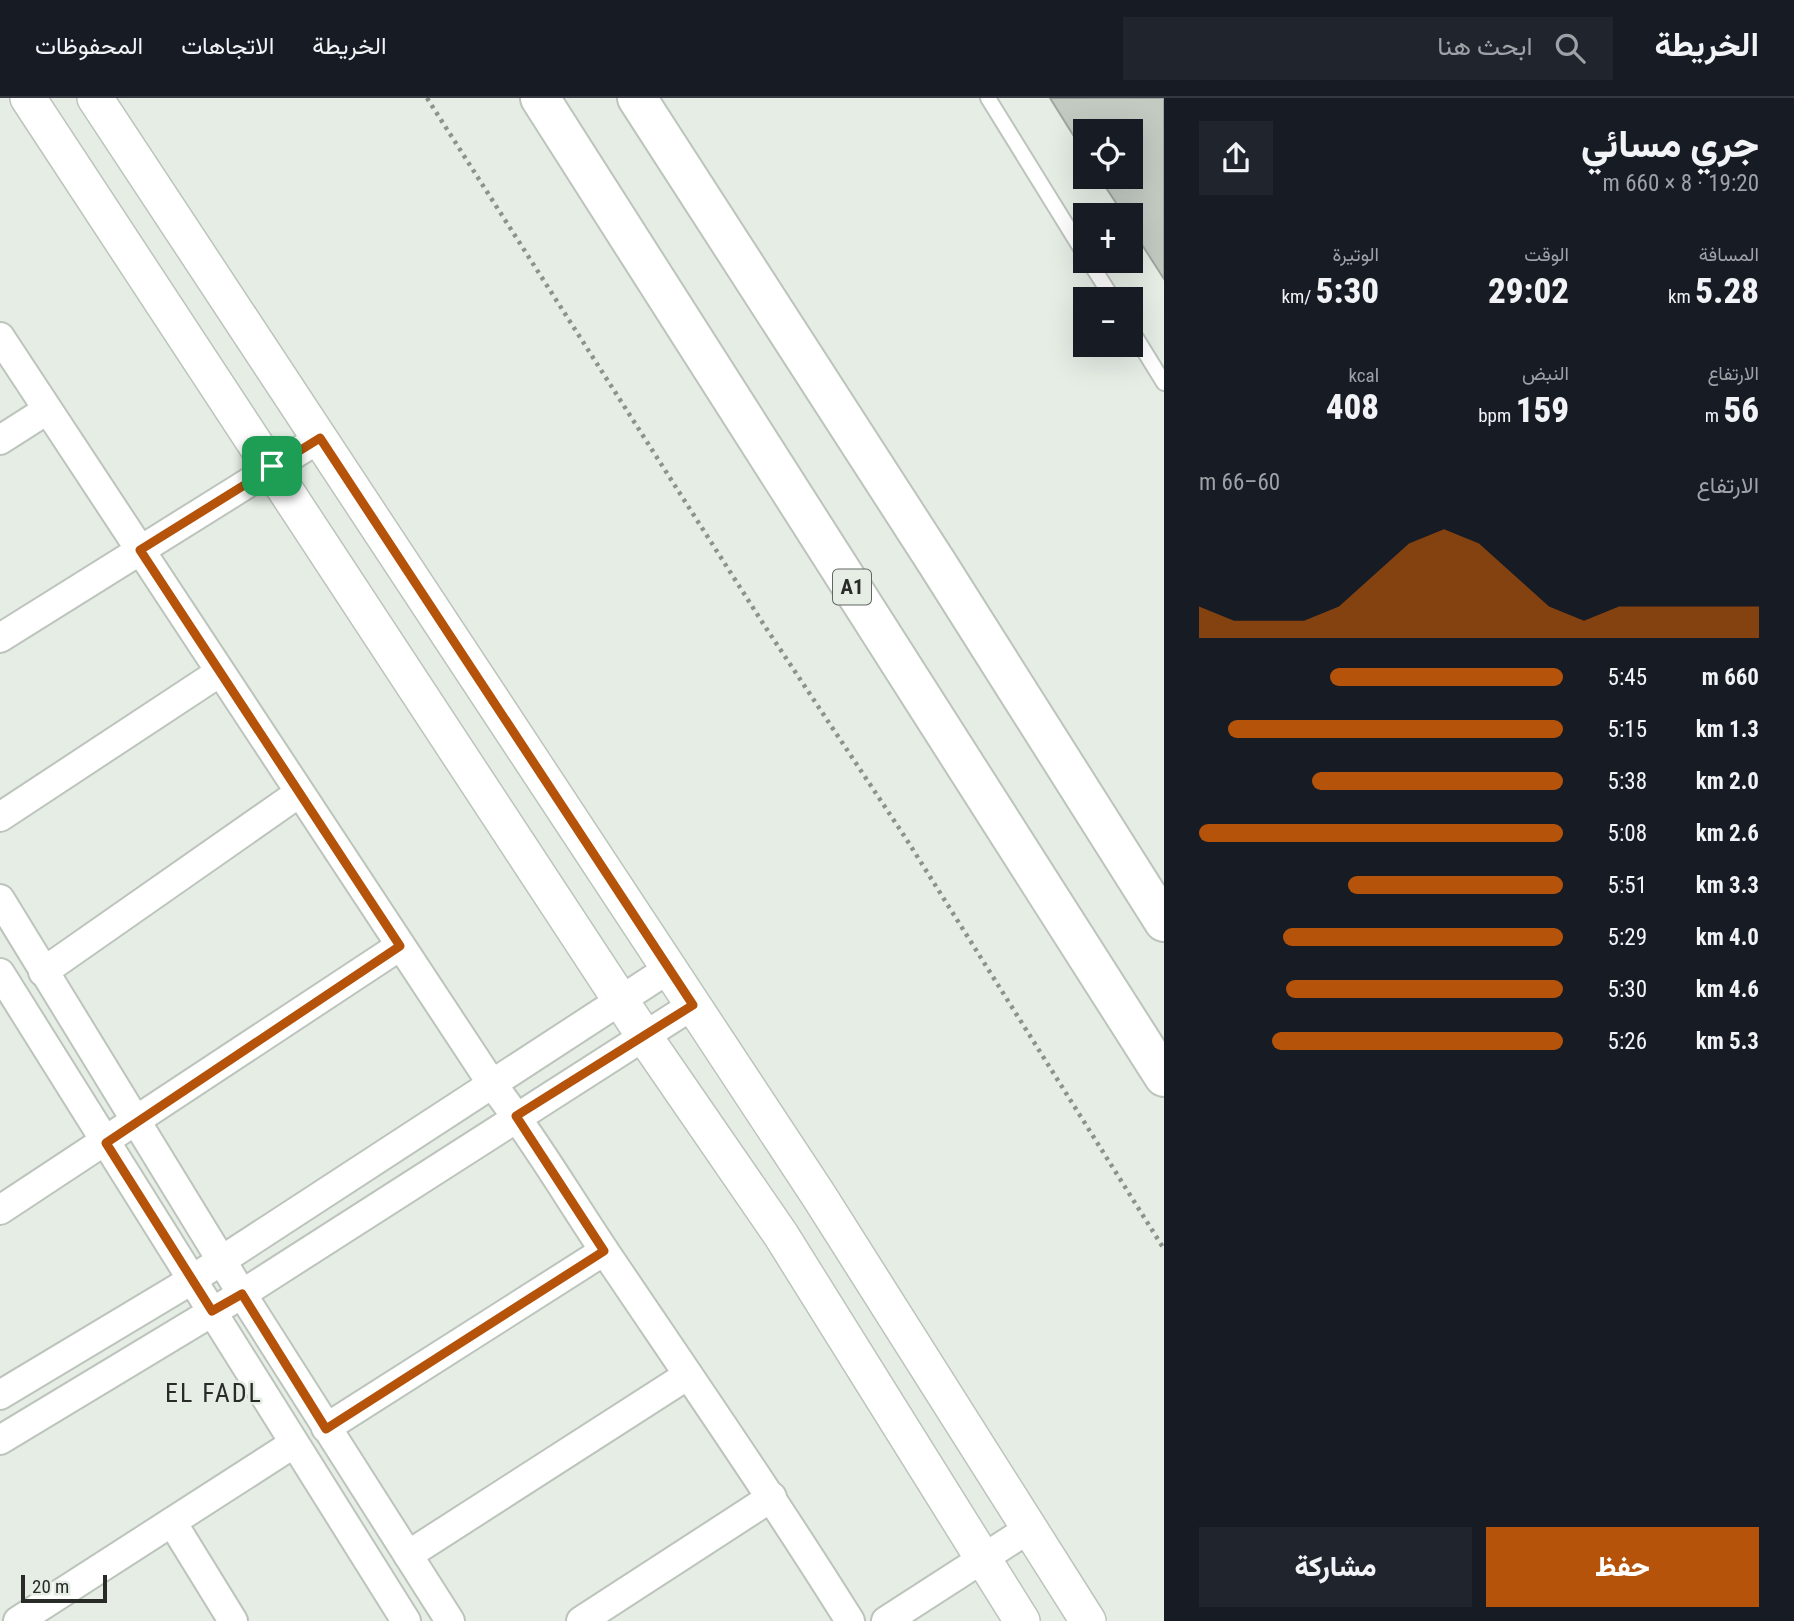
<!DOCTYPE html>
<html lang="ar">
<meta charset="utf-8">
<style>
body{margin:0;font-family:"Roboto Condensed",Vazirmatn,sans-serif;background:#20242c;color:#f1f3f6;direction:rtl;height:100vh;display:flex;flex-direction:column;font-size:26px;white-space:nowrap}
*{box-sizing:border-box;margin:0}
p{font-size:23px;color:#9ea1a6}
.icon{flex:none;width:38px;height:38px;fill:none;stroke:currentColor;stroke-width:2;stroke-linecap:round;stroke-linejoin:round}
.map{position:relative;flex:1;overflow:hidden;direction:ltr}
.details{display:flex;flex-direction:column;background:#171b24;width:630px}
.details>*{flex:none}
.buttons{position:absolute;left:1073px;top:21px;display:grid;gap:14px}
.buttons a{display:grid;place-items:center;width:70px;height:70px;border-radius:0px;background:#171b24;box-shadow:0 7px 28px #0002;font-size:35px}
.scale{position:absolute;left:21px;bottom:18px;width:86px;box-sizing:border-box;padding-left:7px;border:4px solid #282b28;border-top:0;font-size:19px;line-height:24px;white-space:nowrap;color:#282b28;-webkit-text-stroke:5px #e5ede5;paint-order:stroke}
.pin{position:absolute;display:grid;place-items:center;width:60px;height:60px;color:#fff;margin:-30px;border-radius:14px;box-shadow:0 4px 10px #0006}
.round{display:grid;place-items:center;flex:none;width:74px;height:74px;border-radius:0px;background:#20242c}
.headline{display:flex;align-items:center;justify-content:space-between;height:119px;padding:0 35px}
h1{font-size:38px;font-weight:800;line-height:52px}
.stats{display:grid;grid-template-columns:repeat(3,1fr);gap:10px;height:119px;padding:7px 35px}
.stats div{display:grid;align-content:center}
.stats b{font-size:35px;font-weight:800}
.stats small{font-size:19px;font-weight:400}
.stats p{font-size:19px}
.chart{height:196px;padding:14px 35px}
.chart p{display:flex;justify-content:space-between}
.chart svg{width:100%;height:126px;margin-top:7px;fill:#b45309;opacity:.7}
.cta{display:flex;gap:14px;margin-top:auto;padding:14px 35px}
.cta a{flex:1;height:80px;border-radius:0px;background:#b45309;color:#fff;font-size:28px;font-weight:800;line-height:80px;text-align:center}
.cta a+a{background:#20242c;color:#f1f3f6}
ul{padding:0 35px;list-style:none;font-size:23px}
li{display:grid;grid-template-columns:112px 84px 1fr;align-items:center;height:52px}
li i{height:18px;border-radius:9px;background:#b45309}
header{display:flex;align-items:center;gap:42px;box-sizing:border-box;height:98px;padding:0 35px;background:#171b24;border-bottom:2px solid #363941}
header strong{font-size:33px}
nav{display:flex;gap:38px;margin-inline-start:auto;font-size:24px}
.search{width:490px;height:63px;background:#20242c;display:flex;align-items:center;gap:18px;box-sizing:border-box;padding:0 24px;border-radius:0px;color:#9ea1a6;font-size:26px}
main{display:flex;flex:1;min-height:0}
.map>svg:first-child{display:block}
.building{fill:#c2cac2;stroke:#9fa69f;stroke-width:2}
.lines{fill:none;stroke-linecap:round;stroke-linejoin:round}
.service-casing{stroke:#bcc4bc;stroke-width:18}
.minor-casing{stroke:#bcc4bc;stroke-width:32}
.tertiary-casing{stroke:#bcc4bc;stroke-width:38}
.motorway-casing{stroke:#bcc4bc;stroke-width:42}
.path{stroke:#8c928c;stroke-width:4.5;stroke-dasharray:3.5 5;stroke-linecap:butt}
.service{stroke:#fff;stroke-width:14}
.minor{stroke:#fff;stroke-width:28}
.tertiary{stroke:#fff;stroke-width:35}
.motorway{stroke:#fff;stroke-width:38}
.route-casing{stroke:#fff;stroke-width:14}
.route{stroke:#b45309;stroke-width:9}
.labels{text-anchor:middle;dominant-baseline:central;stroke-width:5;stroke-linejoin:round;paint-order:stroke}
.shield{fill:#e5ede5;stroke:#616561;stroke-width:2}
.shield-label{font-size:21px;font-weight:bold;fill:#282b28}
.quarter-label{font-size:26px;letter-spacing:2px;fill:#282b28;stroke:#e5ede5}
</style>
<header>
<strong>الخريطة</strong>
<div class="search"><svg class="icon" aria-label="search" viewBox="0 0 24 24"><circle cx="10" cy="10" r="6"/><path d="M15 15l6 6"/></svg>ابحث هنا</div>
<nav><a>الخريطة</a><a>الاتجاهات</a><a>المحفوظات</a></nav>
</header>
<main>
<section class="details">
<div class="headline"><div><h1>جري مسائي</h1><p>19:20 · 8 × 660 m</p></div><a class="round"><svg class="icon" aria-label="share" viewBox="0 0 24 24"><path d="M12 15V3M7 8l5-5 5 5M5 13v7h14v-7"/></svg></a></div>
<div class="stats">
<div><p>المسافة</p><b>5.28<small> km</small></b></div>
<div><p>الوقت</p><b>29:02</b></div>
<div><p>الوتيرة</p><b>5:30<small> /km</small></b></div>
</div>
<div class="stats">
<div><p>الارتفاع</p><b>56<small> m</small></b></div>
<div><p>النبض</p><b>159<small> bpm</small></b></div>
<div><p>kcal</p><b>408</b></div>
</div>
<div class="chart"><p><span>الارتفاع</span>60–66 m</p>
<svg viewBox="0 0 160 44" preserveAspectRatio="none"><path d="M0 44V33L10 38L20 38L30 38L40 33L50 22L60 11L70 6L80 11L90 22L100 33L110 38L120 33L130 33L140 33L150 33L160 33V44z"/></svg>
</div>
<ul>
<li><b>660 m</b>5:45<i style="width:64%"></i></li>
<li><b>1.3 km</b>5:15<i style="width:92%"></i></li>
<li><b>2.0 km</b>5:38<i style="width:69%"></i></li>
<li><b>2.6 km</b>5:08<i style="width:100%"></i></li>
<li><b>3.3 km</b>5:51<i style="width:59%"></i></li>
<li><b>4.0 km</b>5:29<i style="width:77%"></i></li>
<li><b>4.6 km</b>5:30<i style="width:76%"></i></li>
<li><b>5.3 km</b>5:26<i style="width:80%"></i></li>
</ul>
<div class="cta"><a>حفظ</a><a>مشاركة</a></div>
</section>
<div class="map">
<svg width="1164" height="1523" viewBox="0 0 1164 1523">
<rect width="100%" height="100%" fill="#e5ede5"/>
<path class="building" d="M1050,0H1164V181L1130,128V117H1124L1099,79H1130V33H1085V56Z"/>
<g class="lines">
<defs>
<g id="service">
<path d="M988,0L1085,157"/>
<path d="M1089,163L1113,201"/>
<path d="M1130,230L1164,285"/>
</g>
<g id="minor">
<path d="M0,239L492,986C537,1044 574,1109 616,1170C695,1287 775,1403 850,1523"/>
<path d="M0,342L47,312"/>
<path d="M0,540L320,340"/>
<path d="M0,719L220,574"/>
<path d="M0,801L242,1196L450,1523"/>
<path d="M43,874L299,695"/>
<path d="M0,875L406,1523"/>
<path d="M0,1112L400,848"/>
<path d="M0,1297L190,1183L670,870"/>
<path d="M326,1330L604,1153"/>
<path d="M0,1342L242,1196L693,907"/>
<path d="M172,1424L233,1523"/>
<path d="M408,1457L688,1277"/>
<path d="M18,1523L293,1346"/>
<path d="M581,1523L772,1399"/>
<path d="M886,1523L1027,1432"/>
</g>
<g id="tertiary">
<path d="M28,0L644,938L781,1137L1022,1523"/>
<path d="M95,0L819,1098L1088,1523"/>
</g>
<g id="motorway">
<path d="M540,0L1164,979"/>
<path d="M637,0L937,465L1164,824"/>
</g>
</defs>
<use href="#service" class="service-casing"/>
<use href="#minor" class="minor-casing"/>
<use href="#tertiary" class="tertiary-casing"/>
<use href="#motorway" class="motorway-casing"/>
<path class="path" d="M427,0L766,530L905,739L1164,1151"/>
<use href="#service" class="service"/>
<use href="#minor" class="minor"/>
<use href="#tertiary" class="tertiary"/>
<use href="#motorway" class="motorway"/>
</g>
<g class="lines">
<defs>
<path id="route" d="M320,340L693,907L516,1018L604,1153L326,1331L242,1196L212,1213L106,1045L400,848L140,452Z"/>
</defs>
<use href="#route" class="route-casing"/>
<use href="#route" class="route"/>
</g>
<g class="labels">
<rect class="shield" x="833" y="471.5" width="38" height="35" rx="5"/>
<g class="shield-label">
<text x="852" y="489">A1</text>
</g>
<g class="quarter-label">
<text x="214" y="1295">EL FADL</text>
</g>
</g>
</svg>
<div class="buttons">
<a><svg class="icon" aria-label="locate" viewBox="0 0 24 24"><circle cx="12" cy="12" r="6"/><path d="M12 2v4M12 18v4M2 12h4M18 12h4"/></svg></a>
<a>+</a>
<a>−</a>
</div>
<div class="scale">20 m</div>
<div class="pin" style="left:272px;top:368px;background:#1e9e55"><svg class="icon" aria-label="arrive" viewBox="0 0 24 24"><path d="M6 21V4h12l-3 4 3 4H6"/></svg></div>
</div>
</main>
